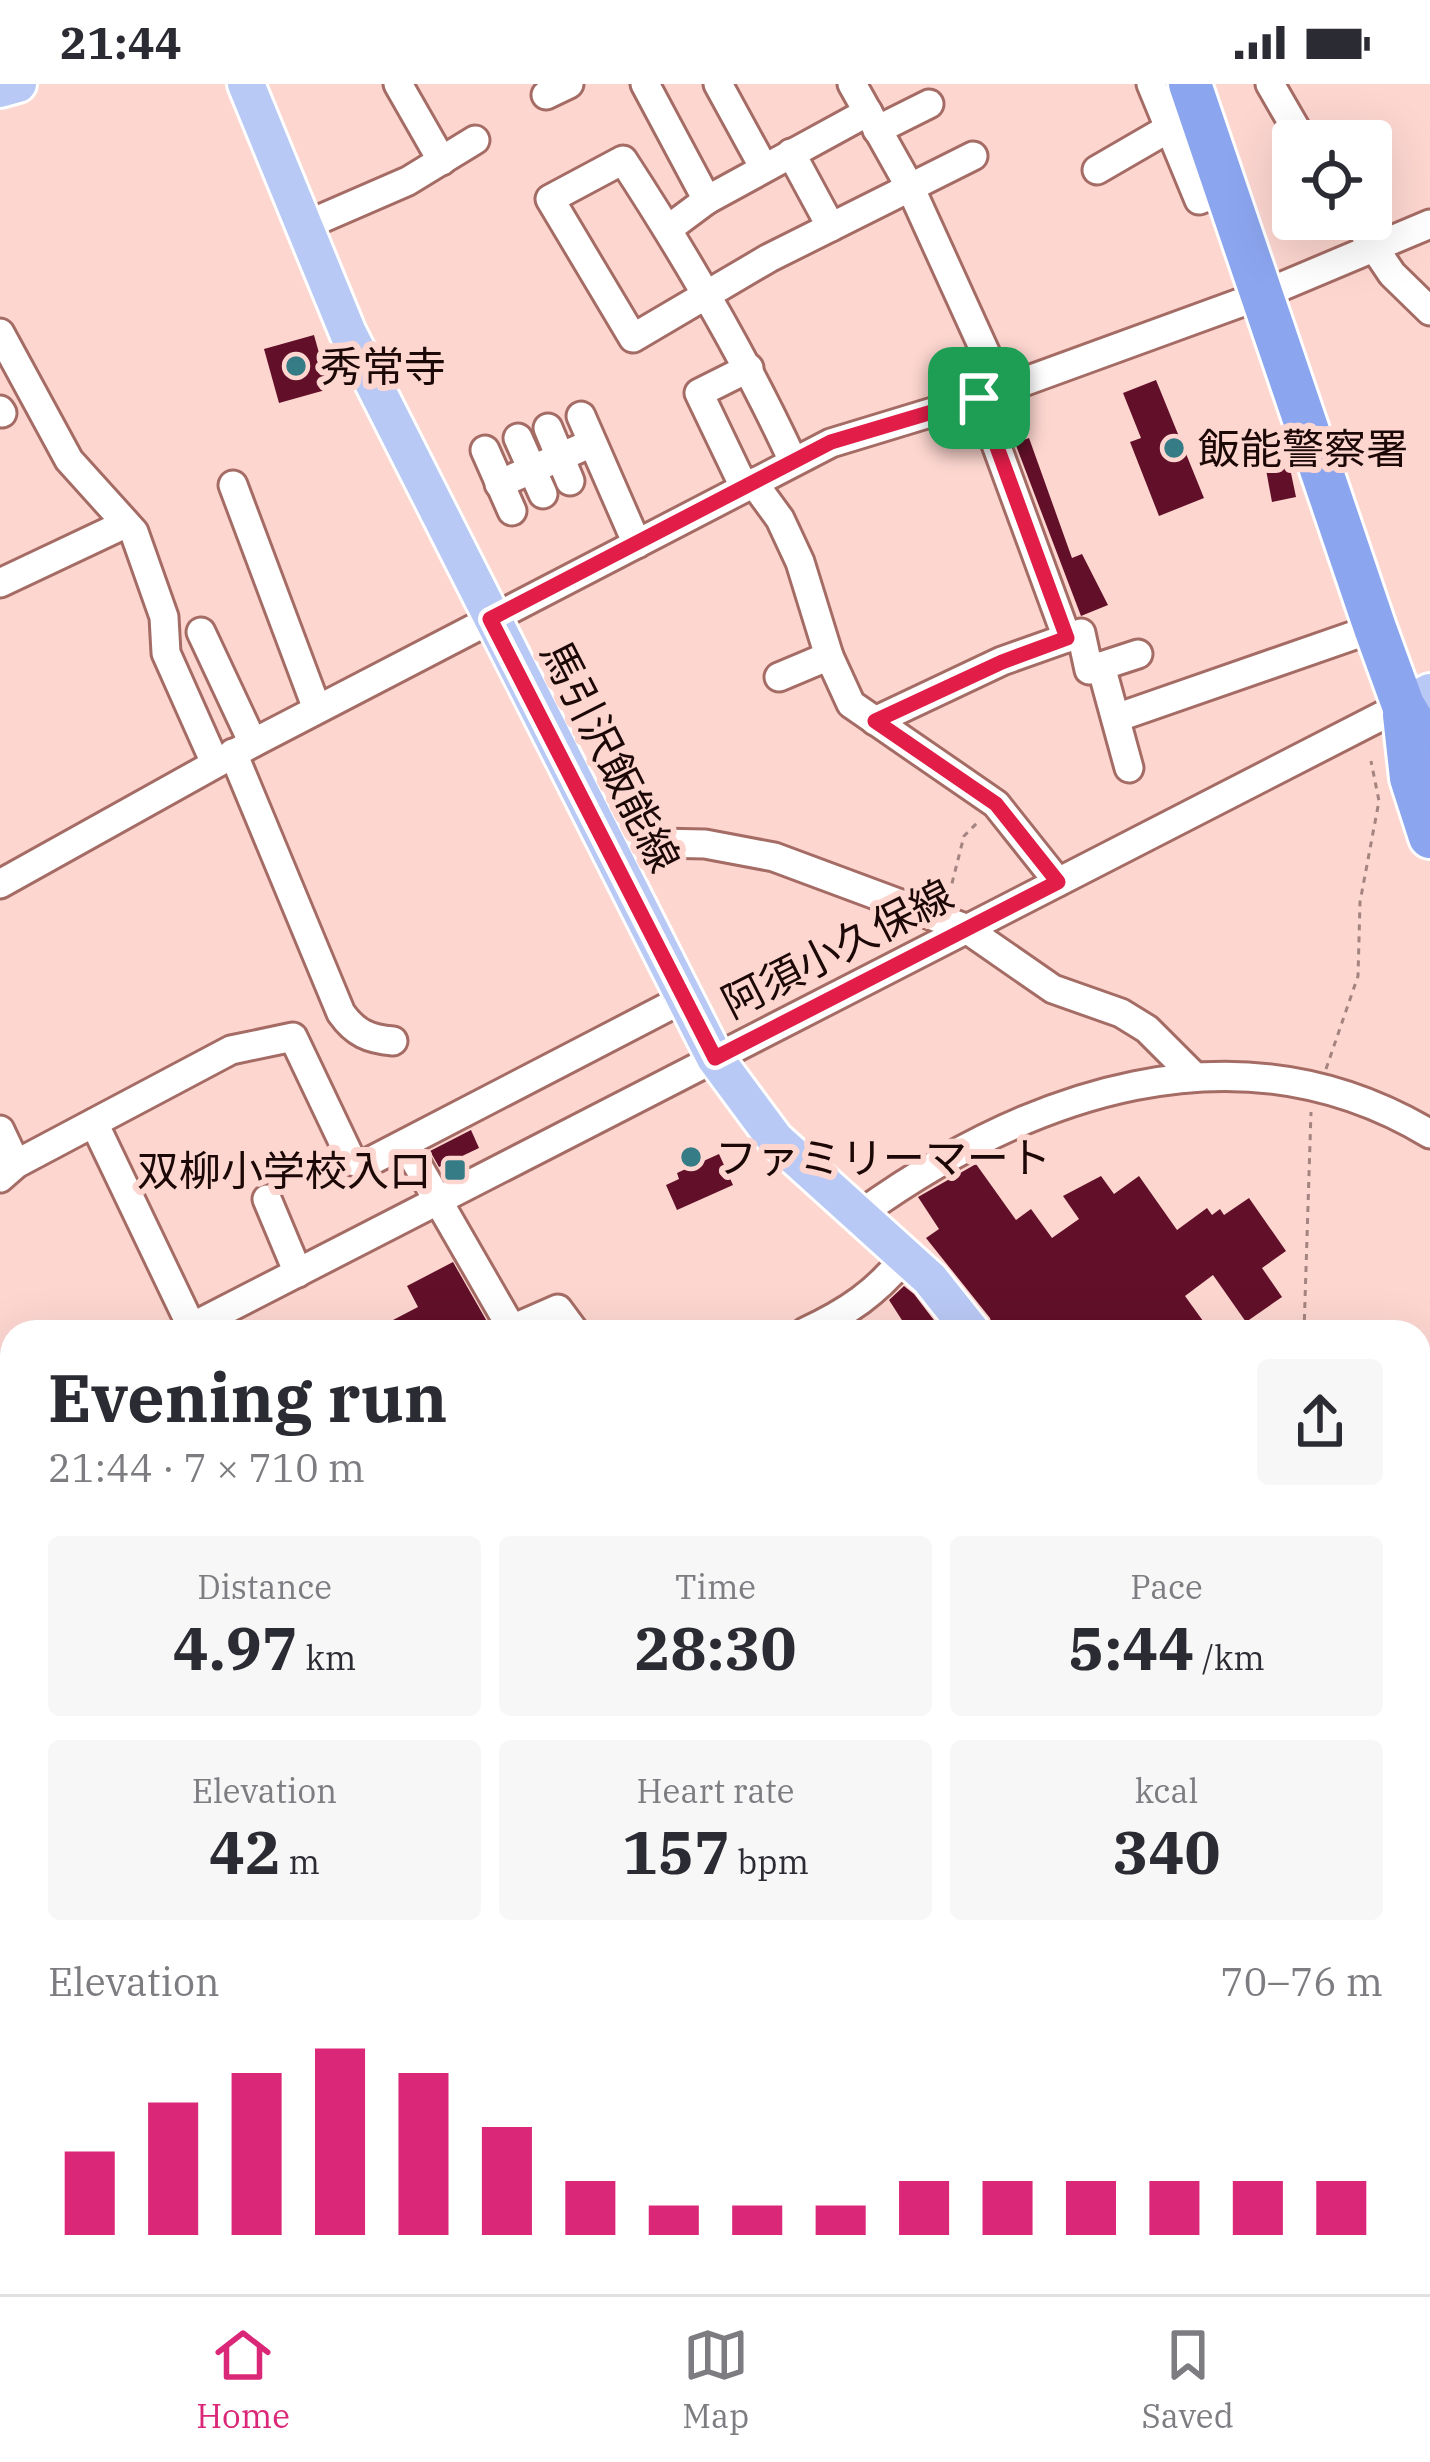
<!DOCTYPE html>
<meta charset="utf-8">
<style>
body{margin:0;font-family:"IBM Plex Serif","Noto Sans JP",serif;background:#f7f7f7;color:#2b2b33;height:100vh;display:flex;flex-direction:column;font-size:45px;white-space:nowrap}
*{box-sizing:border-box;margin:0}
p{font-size:39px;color:#7c7c81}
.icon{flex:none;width:66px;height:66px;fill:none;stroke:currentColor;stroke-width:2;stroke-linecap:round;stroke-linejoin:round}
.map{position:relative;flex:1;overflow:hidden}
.details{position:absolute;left:0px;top:1236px;width:1431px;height:975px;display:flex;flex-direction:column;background:#fff;border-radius:36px 36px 0 0;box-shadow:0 12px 48px #0002}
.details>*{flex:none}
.tools{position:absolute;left:1272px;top:36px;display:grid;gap:24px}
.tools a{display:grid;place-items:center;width:120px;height:120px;border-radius:12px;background:#fff;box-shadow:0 12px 48px #0002;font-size:60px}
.pin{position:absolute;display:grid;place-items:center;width:102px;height:102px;color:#fff;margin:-51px;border-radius:24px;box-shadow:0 6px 18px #0006}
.round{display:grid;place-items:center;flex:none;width:126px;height:126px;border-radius:12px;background:#f7f7f7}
.overview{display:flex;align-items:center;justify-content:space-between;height:204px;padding:0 48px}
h1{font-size:66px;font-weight:700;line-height:90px}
.figures{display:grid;grid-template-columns:repeat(3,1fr);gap:18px;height:204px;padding:12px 48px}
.figures div{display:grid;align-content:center;border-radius:12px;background:#f7f7f7;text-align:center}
.figures b{font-size:60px;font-weight:700}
.figures small{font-size:33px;font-weight:400}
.figures p{font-size:33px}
.chart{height:336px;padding:24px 48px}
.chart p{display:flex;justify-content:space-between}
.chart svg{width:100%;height:216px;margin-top:12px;stroke:#db2777;stroke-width:6}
.status{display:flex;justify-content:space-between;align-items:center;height:84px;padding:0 60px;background:#fff;direction:ltr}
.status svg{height:33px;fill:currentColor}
.tabs{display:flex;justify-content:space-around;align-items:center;height:168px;border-top:3px solid #e1e1e2;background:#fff;font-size:33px;color:#7c7c81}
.tabs a{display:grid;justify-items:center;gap:6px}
.tabs .active{color:#db2777}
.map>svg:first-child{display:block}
.building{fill:#621029}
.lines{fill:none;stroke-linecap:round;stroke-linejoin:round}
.minor-casing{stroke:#a46c64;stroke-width:33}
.major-casing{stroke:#fff;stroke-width:42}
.highway-casing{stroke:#fff;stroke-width:48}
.path{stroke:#a48480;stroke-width:3;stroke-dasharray:6 6;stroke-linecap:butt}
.minor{stroke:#fff;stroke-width:27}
.major{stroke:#b9c9f5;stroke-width:36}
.highway{stroke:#8ba5ef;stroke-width:42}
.route-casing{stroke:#fff;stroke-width:24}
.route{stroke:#e11d48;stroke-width:15}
.poi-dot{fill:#367c87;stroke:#fdd6d0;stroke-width:4.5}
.labels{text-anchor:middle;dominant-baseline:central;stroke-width:12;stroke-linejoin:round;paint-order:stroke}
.poi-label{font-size:42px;fill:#1c0806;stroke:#fdd6d0;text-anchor:start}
.street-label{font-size:42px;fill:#1c0806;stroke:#fdd6d0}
</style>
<div class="status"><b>21:44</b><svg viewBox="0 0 49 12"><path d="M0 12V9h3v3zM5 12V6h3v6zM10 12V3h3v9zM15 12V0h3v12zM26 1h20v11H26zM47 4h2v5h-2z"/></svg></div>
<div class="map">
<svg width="1430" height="2210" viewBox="0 0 1430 2210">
<rect width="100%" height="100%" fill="#fdd6d0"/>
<g class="building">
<path d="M314,251L329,305L279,319L264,265Z"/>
<path d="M1156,296L1204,414L1159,432L1130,358L1141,354L1123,309Z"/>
<path d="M1029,354L1072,474L1082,470L1108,521L1081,532L1015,359Z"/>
<path d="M1287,370L1296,413L1272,418L1264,375Z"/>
<path d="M471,1046L479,1064L439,1083L430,1067Z"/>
<path d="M719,1070L733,1101L677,1126L666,1101L679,1095L677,1089Z"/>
<path d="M976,1080L1016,1136L1031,1125L1052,1154L1079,1135L1063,1112L1101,1092L1114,1110L1139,1092L1177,1146L1207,1124L1212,1131L1220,1125L1224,1131L1249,1114L1286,1167L1262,1184L1282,1213L1246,1238L1213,1191L1185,1212L1211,1248H994L990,1234L926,1154L939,1145L918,1113Z"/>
<path d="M453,1178L493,1248H370L418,1223L407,1202Z"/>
<path d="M904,1202L914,1210L943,1248H900L907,1244L889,1216Z"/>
</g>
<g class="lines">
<defs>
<g id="minor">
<path d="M398,0L442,77"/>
<path d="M645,0L707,116"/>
<path d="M718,0L764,84"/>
<path d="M852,0L911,105L1002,305"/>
<path d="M1151,0L1199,116L1223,107"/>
<path d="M1270,0L1303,57"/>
<path d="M546,11L569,0"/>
<path d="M877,46L929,20"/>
<path d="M791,69L831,143"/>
<path d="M1097,86L1166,46"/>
<path d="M1355,135L1392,190L1430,227"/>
<path d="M302,143L408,97L475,56"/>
<path d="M668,145L707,116L868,28"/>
<path d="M0,249L69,376L134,448L164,533L166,569L215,679"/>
<path d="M979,314L1067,554"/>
<path d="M0,326L2,329"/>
<path d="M581,332L637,460"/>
<path d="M548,344L570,397"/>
<path d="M518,354L543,410"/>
<path d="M485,366L512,427"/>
<path d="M793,377C744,271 687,174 623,76L550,115L633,254L769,174L973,72"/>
<path d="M753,398L780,435L800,478L829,572L851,620L996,720L1058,798"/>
<path d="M499,400L592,359"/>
<path d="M233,401L317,625"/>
<path d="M744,403L699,309L749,284"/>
<path d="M0,499L125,440"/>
<path d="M201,548L253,659"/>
<path d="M1101,582L1129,684"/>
<path d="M779,593L829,572"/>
<path d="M1116,634L1375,544"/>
<path d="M875,637L1002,577L1081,549L1089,586L1138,570"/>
<path d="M233,669L341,929C355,949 369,955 393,957"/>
<path d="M614,777L658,759L705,760L774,773L965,844L1053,905L1121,929L1147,945L1192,990"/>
<path d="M0,800L253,659L831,359L979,314L1259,212L1430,140"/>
<path d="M94,1039L194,1248"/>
<path d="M0,1046L16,1080"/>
<path d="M406,1061L512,1245L558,1225L575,1248"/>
<path d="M0,1094L16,1080L231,966L293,953L352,1077L365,1080L683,915"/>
<path d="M267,1115L298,1189"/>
<path d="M859,1131C1027,1010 1237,934 1430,1050"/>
<path d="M182,1248L1403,621"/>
<path d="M805,1248C848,1228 876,1209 906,1172"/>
<path d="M0,1341L12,1335"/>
<path d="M0,1577L12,1572"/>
<path d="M0,1775L12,1776"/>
<path d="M67,2199L69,2210"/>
<path d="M733,2199L736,2210"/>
<path d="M1088,2199V2210"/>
<path d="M1165,2199L1169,2210"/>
<path d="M453,2210L456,2199"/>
<path d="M1265,2210L1268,2199"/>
</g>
<g id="major">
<path d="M246,0L348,249L715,974L775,1055L930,1195L972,1248"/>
<path d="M0,5L18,0"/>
<path d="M1403,621L1430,608"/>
<path d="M1419,1968L1430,1982"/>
</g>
<g id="highway">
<path d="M1190,0L1375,544L1403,621L1430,666"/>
<path d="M1404,631L1411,694L1430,753"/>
</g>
</defs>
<use href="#minor" class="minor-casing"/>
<use href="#major" class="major-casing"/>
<use href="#highway" class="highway-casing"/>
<g class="path">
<path d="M949,811L964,752L978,738"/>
<path d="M1326,985L1358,892L1360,818L1379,717L1371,677"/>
<path d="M1304,1248L1311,1028"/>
<path d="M1419,1724L1430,1734"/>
</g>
<use href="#minor" class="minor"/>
<use href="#major" class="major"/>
<use href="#highway" class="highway"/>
</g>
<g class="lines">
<defs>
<path id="route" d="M979,314L1067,554L1002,578L875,637L996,720L1058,798L715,974L490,535L831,358Z"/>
</defs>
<use href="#route" class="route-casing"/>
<use href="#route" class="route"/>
</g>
<g class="poi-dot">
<circle cx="296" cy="282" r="12"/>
<circle cx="1174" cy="364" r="12"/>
<circle cx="691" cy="1073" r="12"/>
<rect x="443" y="1074" width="24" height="24" rx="6"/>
</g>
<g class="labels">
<g class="poi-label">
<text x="320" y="282">秀常寺</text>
<text x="1198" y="364">飯能警察署</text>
<text x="715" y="1073">ファミリーマート</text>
<text x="431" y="1086" text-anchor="end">双柳小学校入口</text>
</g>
<g class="street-label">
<text transform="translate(611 672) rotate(63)">馬引沢飯能線</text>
<text transform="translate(837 864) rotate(-27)">阿須小久保線</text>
</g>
</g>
</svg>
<div class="tools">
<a><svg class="icon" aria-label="locate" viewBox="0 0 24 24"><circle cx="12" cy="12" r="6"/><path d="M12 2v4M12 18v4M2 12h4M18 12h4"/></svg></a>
</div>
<div class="pin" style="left:979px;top:314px;background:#1e9e55"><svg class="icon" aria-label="arrive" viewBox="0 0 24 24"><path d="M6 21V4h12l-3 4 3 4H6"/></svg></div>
<section class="details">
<div class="overview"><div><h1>Evening run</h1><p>21:44 · 7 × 710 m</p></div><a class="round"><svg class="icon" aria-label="share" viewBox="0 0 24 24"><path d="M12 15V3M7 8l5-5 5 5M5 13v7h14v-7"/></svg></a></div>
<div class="figures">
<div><p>Distance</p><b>4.97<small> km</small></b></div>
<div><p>Time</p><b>28:30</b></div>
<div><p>Pace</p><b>5:44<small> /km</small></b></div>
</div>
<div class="figures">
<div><p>Elevation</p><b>42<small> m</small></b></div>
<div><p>Heart rate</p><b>157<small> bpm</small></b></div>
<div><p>kcal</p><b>340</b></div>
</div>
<div class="chart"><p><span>Elevation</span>70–76 m</p>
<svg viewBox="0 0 160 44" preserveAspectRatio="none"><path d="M5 44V27M15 44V17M25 44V11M35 44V6M45 44V11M55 44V22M65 44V33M75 44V38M85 44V38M95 44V38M105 44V33M115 44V33M125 44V33M135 44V33M145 44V33M155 44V33"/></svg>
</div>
</section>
</div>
<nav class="tabs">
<a class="active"><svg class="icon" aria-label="home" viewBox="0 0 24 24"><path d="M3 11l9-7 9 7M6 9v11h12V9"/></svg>Home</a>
<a><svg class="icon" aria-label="map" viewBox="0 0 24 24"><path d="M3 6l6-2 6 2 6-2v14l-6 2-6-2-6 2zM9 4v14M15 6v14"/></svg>Map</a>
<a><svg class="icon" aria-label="saved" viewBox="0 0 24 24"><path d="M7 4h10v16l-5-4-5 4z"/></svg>Saved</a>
</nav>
